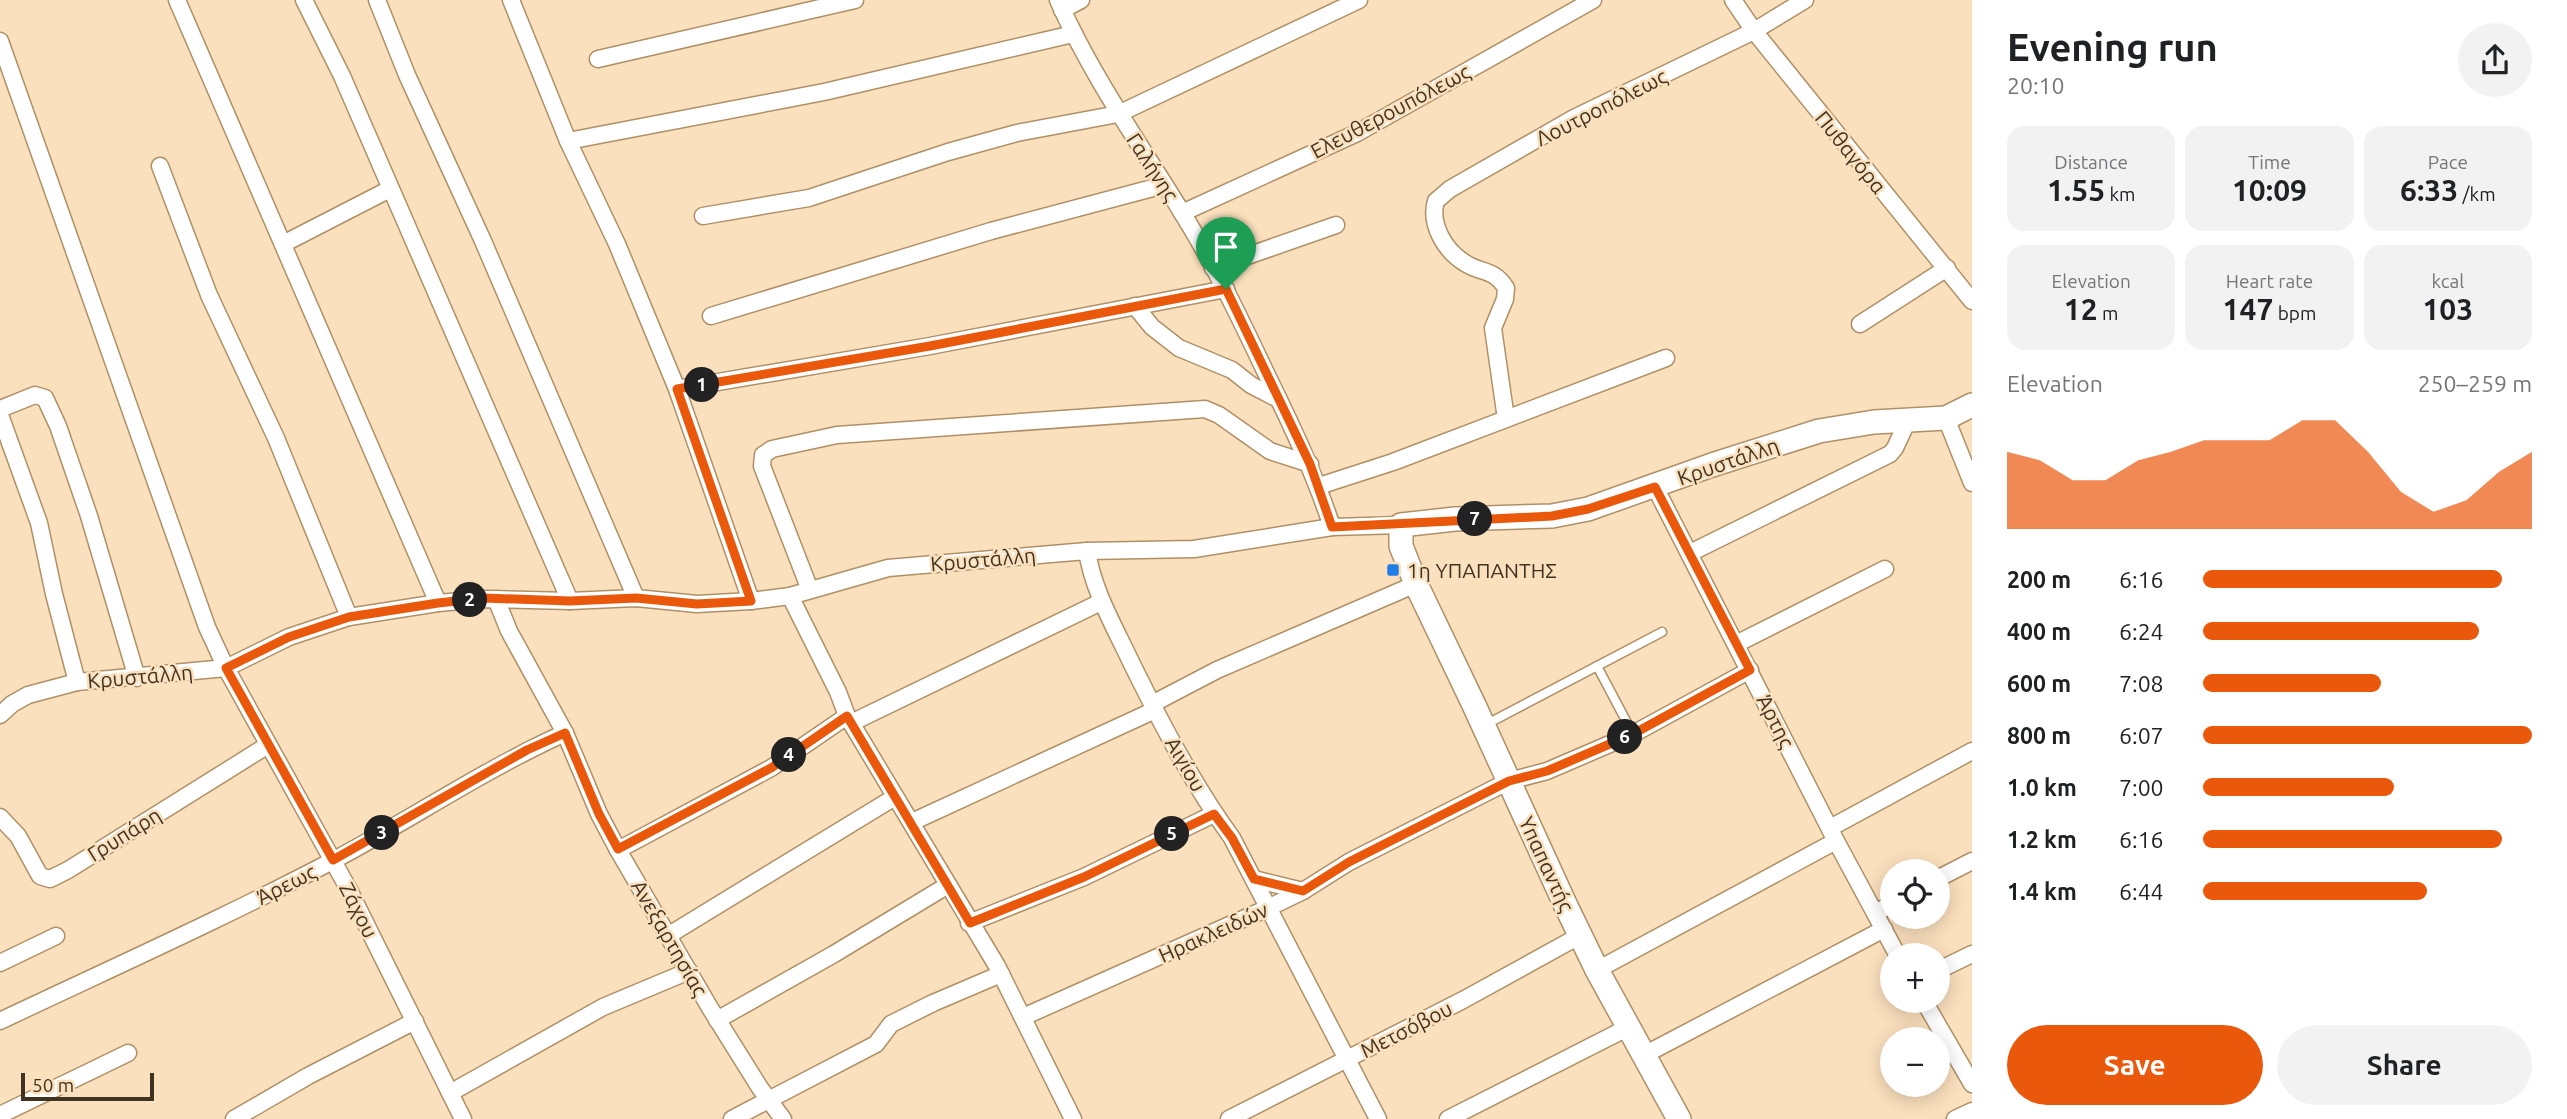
<!DOCTYPE html>
<meta charset="utf-8">
<style>
body{margin:0;font-family:Ubuntu,sans-serif;background:#f2f2f2;color:#202124;height:100vh;display:flex;flex-direction:column;font-size:26px;white-space:nowrap}
*{box-sizing:border-box;margin:0}
p{font-size:23px;color:#757577}
.icon{flex:none;width:38px;height:38px;fill:none;stroke:currentColor;stroke-width:2;stroke-linecap:round;stroke-linejoin:round}
.map{position:relative;flex:1;overflow:hidden}
.side{display:flex;flex-direction:column;background:#fff;width:595px}
.side>*{flex:none}
.buttons{position:absolute;left:1880px;top:859px;display:grid;gap:14px}
.buttons a{display:grid;place-items:center;width:70px;height:70px;border-radius:50%;background:#fff;box-shadow:0 4px 18px #0003;font-size:35px}
.scale{position:absolute;left:21px;bottom:18px;width:133px;box-sizing:border-box;padding-left:7px;border:4px solid #403321;border-top:0;font-size:19px;line-height:24px;white-space:nowrap;color:#403321;-webkit-text-stroke:5px #fbe0bd;paint-order:stroke}
.pin{position:absolute;display:grid;place-items:center;width:60px;height:60px;color:#fff;margin:-72px -30px;border-radius:50% 50% 50% 0;rotate:-45deg;box-shadow:0 0 7px #0007}
.pin .icon{rotate:45deg}
.km{position:absolute;width:35px;height:35px;margin:-18px;border-radius:50%;background:#222;color:#fff;font-size:19px;line-height:35px;text-align:center}
.round{display:grid;place-items:center;flex:none;width:74px;height:74px;border-radius:37px;background:#f2f2f2}
.overview{display:flex;align-items:center;justify-content:space-between;height:119px;padding:0 35px}
h1{font-size:38px;font-weight:700;line-height:52px}
.figures{display:grid;grid-template-columns:repeat(3,1fr);gap:10px;height:119px;padding:7px 35px}
.figures div{display:grid;align-content:center;border-radius:18px;background:#f2f2f2;text-align:center}
.figures b{font-size:30px;font-weight:700}
.figures small{font-size:19px;font-weight:400}
.figures p{font-size:19px}
.chart{height:196px;padding:14px 35px}
.chart p{display:flex;justify-content:space-between}
.chart svg{width:100%;height:126px;margin-top:7px;fill:#ea580c;opacity:.7}
.button{display:flex;gap:14px;margin-top:auto;padding:14px 35px}
.button a{flex:1;height:80px;border-radius:42px;background:#ea580c;color:#fff;font-size:28px;font-weight:700;line-height:80px;text-align:center}
.button a+a{background:#f2f2f2;color:#202124}
ul{padding:0 35px;list-style:none;font-size:23px}
li{display:grid;grid-template-columns:112px 84px 1fr;align-items:center;height:52px}
li i{height:18px;border-radius:9px;background:#ea580c}
main{display:flex;flex:1;min-height:0}
.map>svg:first-child{display:block}
.lines{fill:none;stroke-linecap:round;stroke-linejoin:round}
.lane-casing{stroke:#af9066;stroke-width:11}
.street-casing{stroke:#af9066;stroke-width:19}
.secondary-casing{stroke:#af9066;stroke-width:26}
.lane{stroke:#fff;stroke-width:8}
.street{stroke:#fff;stroke-width:16}
.secondary{stroke:#fff;stroke-width:23}
.route-casing{stroke:#fff;stroke-width:14}
.route{stroke:#ea580c;stroke-width:9}
.poi-dot{fill:#1e7de6;stroke:#fbe0bd;stroke-width:2.5}
.labels{text-anchor:middle;dominant-baseline:central;stroke-width:5;stroke-linejoin:round;paint-order:stroke}
.street-label{font-size:21px;fill:#403321;stroke:#fbe0bd}
.poi-label{font-size:21px;fill:#403321;stroke:#fbe0bd;text-anchor:start}
</style>
<main>
<div class="map">
<svg width="1972" height="1119" viewBox="0 0 1972 1119">
<rect width="100%" height="100%" fill="#fbe0bd"/>
<g class="lines">
<defs>
<g id="lane">
<path d="M1597,666L1633,734"/>
<path d="M1487,724L1662,632"/>
</g>
<g id="street">
<path d="M177,0L438,603"/>
<path d="M304,0L342,76L570,601"/>
<path d="M377,0L407,75L483,241L636,598"/>
<path d="M511,0L568,141L617,244L677,389L751,601"/>
<path d="M1058,0C1091,75 1138,141 1181,211C1213,262 1239,316 1265,371C1290,422 1314,472 1332,527"/>
<path d="M1733,0L1754,31L1972,301"/>
<path d="M1062,10L1081,0"/>
<path d="M0,41L207,627L226,668L348,888L463,1119"/>
<path d="M598,59L855,0"/>
<path d="M568,141L824,92L1073,34"/>
<path d="M160,166L209,295L276,438L349,617"/>
<path d="M1182,213L1357,133L1593,0"/>
<path d="M703,216L809,198L948,152L1017,133L1118,114L1359,0"/>
<path d="M283,244L390,189"/>
<path d="M1213,268L1336,225"/>
<path d="M1135,306L1152,327L1179,348L1232,370L1251,385L1278,399"/>
<path d="M711,316L991,231L1164,185"/>
<path d="M1860,324L1947,268"/>
<path d="M677,389L930,346L1226,289"/>
<path d="M0,409L35,395L45,398L58,426L89,516L137,678"/>
<path d="M0,415L39,523L54,594L77,682"/>
<path d="M1946,418L1972,483"/>
<path d="M1506,419L1493,328L1505,299L1506,288C1493,268 1482,274 1465,263C1445,251 1429,224 1436,201L1450,189L1574,118L1754,31L1805,0"/>
<path d="M1319,486L1393,462L1666,358"/>
<path d="M1655,487L1836,841L1898,956"/>
<path d="M1087,551C1093,590 1113,624 1130,660C1160,721 1192,783 1232,838L1378,1119"/>
<path d="M1690,553L1890,454L1895,448L1908,420"/>
<path d="M810,590L762,466L763,455L772,449L837,435L1205,409L1219,415L1270,451L1310,464"/>
<path d="M790,596L838,692L847,716L997,966L1073,1119"/>
<path d="M496,599L509,631L565,733L599,814L618,850L710,1008L760,1088L783,1119"/>
<path d="M1736,644L1885,569"/>
<path d="M1152,704L1217,670L1416,584"/>
<path d="M0,715L12,704L28,695L77,682L226,668L289,637L349,617L438,603L484,599L570,601L636,598L697,604L751,601L790,596L888,568L1087,551L1194,549L1332,527L1401,525"/>
<path d="M851,723L1101,602"/>
<path d="M0,817L18,836L40,876L50,879L68,870L268,745"/>
<path d="M912,822L1155,710"/>
<path d="M1830,828L1972,751"/>
<path d="M618,850L771,768L847,716"/>
<path d="M1254,879L1303,891"/>
<path d="M1937,879L1972,861"/>
<path d="M1875,913L1892,904"/>
<path d="M969,923L1084,877L1214,814"/>
<path d="M669,935L895,797"/>
<path d="M0,963L56,936"/>
<path d="M1597,970L1836,841"/>
<path d="M1937,971L1972,954"/>
<path d="M1924,1001L1972,1084"/>
<path d="M1023,1017L1270,907L1303,891L1349,862L1509,781L1547,771L1633,734L1750,670"/>
<path d="M717,1020L834,954L948,885"/>
<path d="M0,1021C112,968 226,917 336,859C413,818 485,769 565,733"/>
<path d="M1644,1055L1884,929"/>
<path d="M450,1093L603,1007L689,971"/>
<path d="M0,1115L128,1053"/>
<path d="M234,1119L308,1076L415,1021"/>
<path d="M732,1119L876,1044L891,1024L933,1003L1001,974"/>
<path d="M1229,1119L1463,1000L1581,935"/>
<path d="M1448,1119L1629,1027"/>
<path d="M1955,1119L1972,1111"/>
</g>
<path id="secondary" d="M1679,1119L1597,970L1565,904L1474,705L1416,584L1401,546V525L1455,519L1552,516L1588,509L1712,465L1819,431L1874,422L1946,418L1972,405"/>
</defs>
<use href="#lane" class="lane-casing"/>
<use href="#street" class="street-casing"/>
<use href="#secondary" class="secondary-casing"/>
<use href="#lane" class="lane"/>
<use href="#street" class="street"/>
<use href="#secondary" class="secondary"/>
</g>
<g class="lines">
<defs>
<path id="route" d="M1226,289L1310,464L1332,527L1552,516L1588,509L1655,487L1750,670L1633,734L1547,771L1509,781L1349,862L1303,891L1254,879L1232,838L1214,814L1084,877L970,923L847,716L771,768L618,849L599,814L565,733L527,750L333,860L226,668L289,637L349,617L438,603L484,598L570,601L636,598L697,604L751,601L677,389L930,346Z"/>
</defs>
<use href="#route" class="route-casing"/>
<use href="#route" class="route"/>
</g>
<rect class="poi-dot" x="1386" y="563" width="14" height="14" rx="3.5"/>
<g class="labels">
<g class="street-label">
<text transform="translate(1601 107) rotate(-27)">Λουτροπόλεως</text>
<text transform="translate(1390 111) rotate(-28)">Ελευθερουπόλεως</text>
<text transform="translate(1851 152) rotate(51)">Πυθαγόρα</text>
<text transform="translate(1153 167) rotate(57)">Γαλήνης</text>
<text transform="translate(1728 461) rotate(-19)">Κρυστάλλη</text>
<text transform="translate(983 559) rotate(-5)">Κρυστάλλη</text>
<text transform="translate(140 676) rotate(-5)">Κρυστάλλη</text>
<text transform="translate(1776 721) rotate(63)">Άρτης</text>
<text transform="translate(1186 764) rotate(60)">Αιγίου</text>
<text transform="translate(124 834) rotate(-32)">Γρυπάρη</text>
<text transform="translate(1547 864) rotate(65)">Υπαπαντής</text>
<text transform="translate(286 884) rotate(-27)">Άρεως</text>
<text transform="translate(359 910) rotate(63)">Ζάχου</text>
<text transform="translate(1213 932) rotate(-24)">Ηρακλειδών</text>
<text transform="translate(670 938) rotate(60)">Ανεξαρτησίας</text>
<text transform="translate(1406 1029) rotate(-27)">Μετσόβου</text>
</g>
<g class="poi-label">
<text x="1407" y="570">1η ΥΠΑΠΑΝΤΗΣ</text>
</g>
</g>
</svg>
<div class="buttons">
<a><svg class="icon" aria-label="locate" viewBox="0 0 24 24"><circle cx="12" cy="12" r="6"/><path d="M12 2v4M12 18v4M2 12h4M18 12h4"/></svg></a>
<a>+</a>
<a>−</a>
</div>
<div class="scale">50 m</div>
<div class="pin" style="left:1226px;top:289px;background:#1e9e55"><svg class="icon" aria-label="arrive" viewBox="0 0 24 24"><path d="M6 21V4h12l-3 4 3 4H6"/></svg></div>
<b class="km" style="left:702px;top:385px">1</b>
<b class="km" style="left:470px;top:600px">2</b>
<b class="km" style="left:382px;top:833px">3</b>
<b class="km" style="left:789px;top:755px">4</b>
<b class="km" style="left:1172px;top:834px">5</b>
<b class="km" style="left:1625px;top:737px">6</b>
<b class="km" style="left:1475px;top:519px">7</b>
</div>
<section class="side">
<div class="overview"><div><h1>Evening run</h1><p>20:10</p></div><a class="round"><svg class="icon" aria-label="share" viewBox="0 0 24 24"><path d="M12 15V3M7 8l5-5 5 5M5 13v7h14v-7"/></svg></a></div>
<div class="figures">
<div><p>Distance</p><b>1.55<small> km</small></b></div>
<div><p>Time</p><b>10:09</b></div>
<div><p>Pace</p><b>6:33<small> /km</small></b></div>
</div>
<div class="figures">
<div><p>Elevation</p><b>12<small> m</small></b></div>
<div><p>Heart rate</p><b>147<small> bpm</small></b></div>
<div><p>kcal</p><b>103</b></div>
</div>
<div class="chart"><p><span>Elevation</span>250–259 m</p>
<svg viewBox="0 0 160 44" preserveAspectRatio="none"><path d="M0 44V17L10 20L20 27L30 27L40 20L50 17L60 13L70 13L80 13L90 6L100 6L110 17L120 31L130 38L140 34L150 24L160 17V44z"/></svg>
</div>
<ul>
<li><b>200 m</b>6:16<i style="width:91%"></i></li>
<li><b>400 m</b>6:24<i style="width:84%"></i></li>
<li><b>600 m</b>7:08<i style="width:54%"></i></li>
<li><b>800 m</b>6:07<i style="width:100%"></i></li>
<li><b>1.0 km</b>7:00<i style="width:58%"></i></li>
<li><b>1.2 km</b>6:16<i style="width:91%"></i></li>
<li><b>1.4 km</b>6:44<i style="width:68%"></i></li>
</ul>
<div class="button"><a>Save</a><a>Share</a></div>
</section>
</main>
